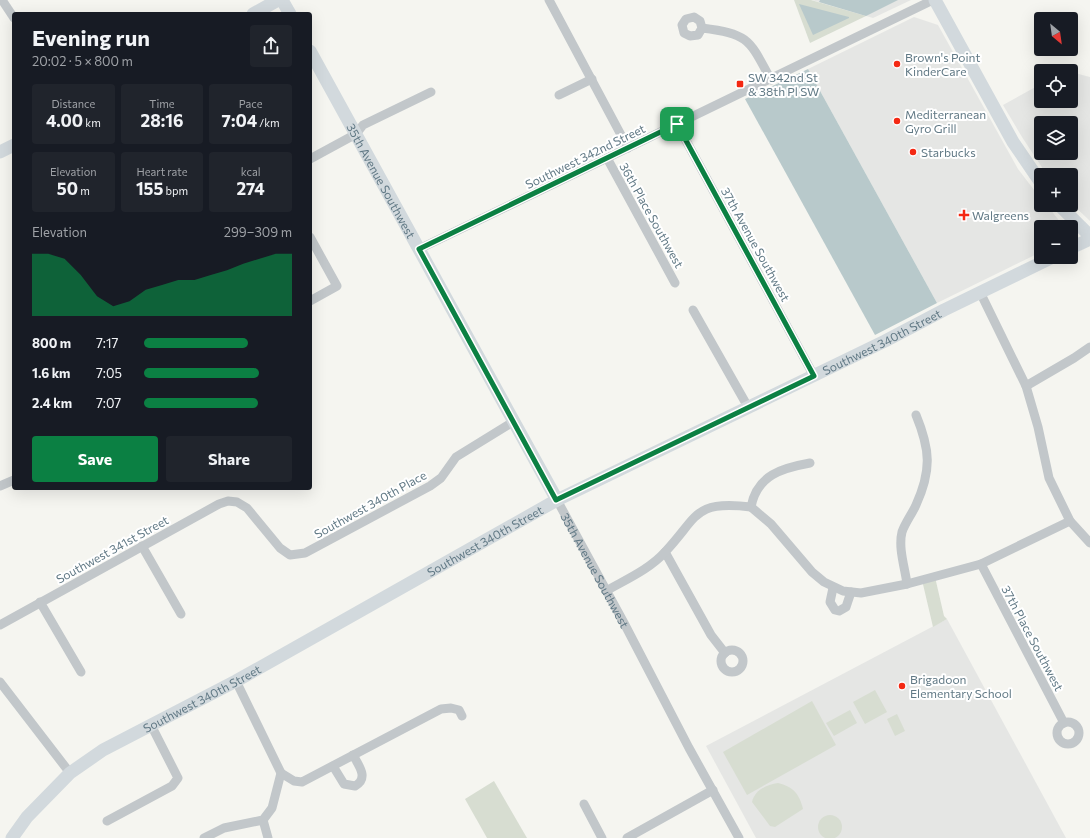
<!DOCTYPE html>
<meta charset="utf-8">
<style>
body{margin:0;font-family:Commissioner,sans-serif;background:#20242c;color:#f1f3f6;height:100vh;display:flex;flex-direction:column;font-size:15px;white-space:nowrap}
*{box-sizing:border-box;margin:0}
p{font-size:13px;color:#9ea1a6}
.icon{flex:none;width:22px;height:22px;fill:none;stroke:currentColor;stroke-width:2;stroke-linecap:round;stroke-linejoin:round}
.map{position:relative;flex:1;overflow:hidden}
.panel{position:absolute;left:12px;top:12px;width:300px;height:478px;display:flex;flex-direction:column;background:#171b24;border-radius:4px;box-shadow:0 4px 16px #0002}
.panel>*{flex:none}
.needle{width:26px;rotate:151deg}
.fabs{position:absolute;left:1034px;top:12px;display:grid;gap:8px}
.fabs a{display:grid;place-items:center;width:44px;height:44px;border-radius:4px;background:#171b24;box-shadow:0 4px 16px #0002;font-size:20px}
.pin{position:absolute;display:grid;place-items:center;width:34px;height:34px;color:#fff;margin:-17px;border-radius:8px;box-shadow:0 2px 6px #0006}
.round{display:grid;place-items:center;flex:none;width:42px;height:42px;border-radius:4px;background:#20242c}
.overview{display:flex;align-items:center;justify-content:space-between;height:68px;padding:0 20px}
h1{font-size:22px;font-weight:700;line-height:30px}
.figures{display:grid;grid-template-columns:repeat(3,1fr);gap:6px;height:68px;padding:4px 20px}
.figures div{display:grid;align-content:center;border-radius:4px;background:#20242c;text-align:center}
.figures b{font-size:17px;font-weight:700}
.figures small{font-size:11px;font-weight:400}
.figures p{font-size:11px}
.chart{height:112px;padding:8px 20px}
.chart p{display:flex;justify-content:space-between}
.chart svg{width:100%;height:72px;margin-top:4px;fill:#0b8043;opacity:.7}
.primary-button{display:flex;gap:8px;margin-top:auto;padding:8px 20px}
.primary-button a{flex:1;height:46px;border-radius:4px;background:#0b8043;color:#fff;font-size:16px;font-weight:700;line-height:46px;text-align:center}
.primary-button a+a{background:#20242c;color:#f1f3f6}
ul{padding:0 20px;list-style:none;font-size:13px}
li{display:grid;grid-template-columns:64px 48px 1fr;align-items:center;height:30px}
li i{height:10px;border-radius:5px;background:#0b8043}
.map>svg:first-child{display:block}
.built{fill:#e5e6e4;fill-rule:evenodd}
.green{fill:#d7ddd1}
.water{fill:#b8c9cb}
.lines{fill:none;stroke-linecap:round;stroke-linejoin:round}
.street{stroke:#c2c7ca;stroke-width:9}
.secondary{stroke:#d2d9dd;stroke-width:13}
.route-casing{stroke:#fff;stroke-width:8}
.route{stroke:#0b8043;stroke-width:5}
.poi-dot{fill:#f42812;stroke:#fff;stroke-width:1.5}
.labels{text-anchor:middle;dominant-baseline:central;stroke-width:4;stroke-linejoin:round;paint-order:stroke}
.poi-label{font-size:12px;fill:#617985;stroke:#fff;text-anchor:start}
.street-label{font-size:12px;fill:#617985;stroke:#fff}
</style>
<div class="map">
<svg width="1090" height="838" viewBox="0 0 1090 838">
<rect width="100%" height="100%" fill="#f5f5f0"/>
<g class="built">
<path d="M812,0H911L873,18Z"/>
<path d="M914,17L938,25L1018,169L1041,199V205H1047L1064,227H1041V252L937,303L808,69Z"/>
<path d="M1071,72L1090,77V221L1071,203V175H1047L1022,137L1003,105L1041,84V101H1071ZM1041,123H1071V153H1041Z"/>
<path d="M947,619L1066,838H756L706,746Z"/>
</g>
<g class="green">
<path d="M794,0H811L866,16L810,43Z"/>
<path d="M935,577L944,616L947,619L933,627L922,580Z"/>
<path d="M875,690L887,712L865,724L853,702Z"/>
<path d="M812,701L836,745L747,795L723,752Z"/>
<path d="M850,710L857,723L834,736L826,723Z"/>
<path d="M897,714L905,731L895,736L887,719Z"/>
<path d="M494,781L527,838H487L465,799Z"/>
<path d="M778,783C793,787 799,793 803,809L775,827L770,826L752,802C755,790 766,785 778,783Z"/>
<circle cx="830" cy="827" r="12"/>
</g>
<g class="water">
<path d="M820,0H898L866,16L819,2Z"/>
<path d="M799,4L849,17V18L813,35Z"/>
<path d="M808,69L937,303L875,335L745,99Z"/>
</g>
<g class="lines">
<g class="street">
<path d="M2,0L14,18"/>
<path d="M549,0L628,148"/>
<path d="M702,28L698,35L690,36L684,33L682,25L686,19L694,17L700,21L702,28C749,34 749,39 771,80"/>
<path d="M559,95L592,79"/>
<path d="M677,124L814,376"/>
<path d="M607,158L675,283"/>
<path d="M310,159L356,134L363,125L431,92"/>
<path d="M310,237L337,286L310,301"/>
<path d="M419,249L933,0"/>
<path d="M980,292L1026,386L1038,427L1049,478L1070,521L1090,543"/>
<path d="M693,310L748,407"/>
<path d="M1026,386L1074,358L1090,347"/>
<path d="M0,486L14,480"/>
<path id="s1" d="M557,500L624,623L689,748L739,838"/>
<path d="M751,507L771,524L812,572L824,582L843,591L861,593L907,584L981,564L1070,521"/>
<path d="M142,546L181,614"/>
<path d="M665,552L711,635L725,653"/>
<path d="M981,564L1064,723"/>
<path d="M907,584C905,568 898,548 902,532C905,523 912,514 916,505C932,470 930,449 916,415"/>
<path d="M833,588L830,602L835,610L839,611L846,607L851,592"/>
<path d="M606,591C625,580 650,569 665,552C699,516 693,500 751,507C757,475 782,468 810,463"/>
<path d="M40,602L81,672"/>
<path d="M0,625L219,504L228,501L237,502L247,508L280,548L290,555L305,553L430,486L441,478L456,457L513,422"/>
<circle cx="732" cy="661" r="11"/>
<path d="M236,681L281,773"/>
<path d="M0,682L70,773"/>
<circle cx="1068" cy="733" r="11"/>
<path d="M333,766L344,784L355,786C369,778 359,766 353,755"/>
<path d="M584,804L602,838"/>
<path d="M263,820L268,838"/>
<path d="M107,821L172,786L178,778L151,725"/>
<path d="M204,838L224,828L263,820L272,808L281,773L294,781L302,782L441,709L451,708L459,710L462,716"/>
<path d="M627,838L713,790"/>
</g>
<g class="secondary">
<path d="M282,0L290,14"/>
<path d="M935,0L1013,142L1041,183"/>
<path d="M253,14L278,0"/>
<path id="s2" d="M310,51L557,500"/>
<path d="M0,152L14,145"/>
<path d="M1059,205L1090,236"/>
<path d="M1071,248L1090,239"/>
<path id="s3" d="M12,838L27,817L70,773L103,750L236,681L557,500L885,341L944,310L1053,257"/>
</g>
</g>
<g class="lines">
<defs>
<path id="route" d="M677,124L814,376L556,500L419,249Z"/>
</defs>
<use href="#route" class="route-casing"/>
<use href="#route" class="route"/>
</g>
<g class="poi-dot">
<circle cx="897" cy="64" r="4"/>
<rect x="736" y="80" width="8" height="8" rx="2"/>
<circle cx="897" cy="121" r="4"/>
<circle cx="913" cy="152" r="4"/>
<path d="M962 209h4v4h4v4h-4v4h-4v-4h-4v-4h4z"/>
<circle cx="902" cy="686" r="4"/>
</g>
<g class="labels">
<g class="poi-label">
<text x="905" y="57">Brown's Point<tspan x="905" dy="14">KinderCare</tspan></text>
<text x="748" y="77">SW 342nd St<tspan x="748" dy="14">&amp; 38th Pl SW</tspan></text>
<text x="905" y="114">Mediterranean<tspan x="905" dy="14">Gyro Grill</tspan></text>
<text x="921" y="152">Starbucks</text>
<text x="972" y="215">Walgreens</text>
<text x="910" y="679">Brigadoon<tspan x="910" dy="14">Elementary School</tspan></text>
</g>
<g class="street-label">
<text transform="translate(585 156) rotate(-26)">Southwest 342nd Street</text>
<text stroke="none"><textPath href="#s2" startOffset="148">35th Avenue Southwest</textPath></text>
<text transform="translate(652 215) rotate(61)">36th Place Southwest</text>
<text transform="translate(756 244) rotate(61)">37th Avenue Southwest</text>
<text stroke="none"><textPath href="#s3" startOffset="1007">Southwest 340th Street</textPath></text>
<text transform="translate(370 504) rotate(-29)">Southwest 340th Place</text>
<text stroke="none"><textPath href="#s3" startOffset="563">Southwest 340th Street</textPath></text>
<text transform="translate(112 549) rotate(-29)">Southwest 341st Street</text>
<text stroke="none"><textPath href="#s1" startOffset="80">35th Avenue Southwest</textPath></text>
<text transform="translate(1033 638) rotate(62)">37th Place Southwest</text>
<text stroke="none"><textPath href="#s3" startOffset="239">Southwest 340th Street</textPath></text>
</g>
</g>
</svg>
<div class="fabs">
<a><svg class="needle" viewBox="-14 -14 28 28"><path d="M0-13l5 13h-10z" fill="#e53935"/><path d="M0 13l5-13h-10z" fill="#9ea1a6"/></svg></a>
<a><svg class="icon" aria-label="locate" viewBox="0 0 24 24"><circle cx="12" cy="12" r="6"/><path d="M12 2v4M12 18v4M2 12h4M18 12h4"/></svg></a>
<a><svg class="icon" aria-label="layers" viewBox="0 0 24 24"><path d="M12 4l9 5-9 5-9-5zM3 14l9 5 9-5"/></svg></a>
<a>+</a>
<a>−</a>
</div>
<div class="pin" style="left:677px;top:124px;background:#1e9e55"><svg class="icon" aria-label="arrive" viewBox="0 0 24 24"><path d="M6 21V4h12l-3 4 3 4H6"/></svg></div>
<section class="panel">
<div class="overview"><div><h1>Evening run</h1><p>20:02 · 5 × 800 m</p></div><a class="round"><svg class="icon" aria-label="share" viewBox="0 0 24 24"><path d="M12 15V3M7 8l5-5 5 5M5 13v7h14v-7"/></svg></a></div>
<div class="figures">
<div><p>Distance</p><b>4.00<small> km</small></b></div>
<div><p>Time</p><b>28:16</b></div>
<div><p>Pace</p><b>7:04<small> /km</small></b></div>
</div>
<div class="figures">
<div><p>Elevation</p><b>50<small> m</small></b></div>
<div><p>Heart rate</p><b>155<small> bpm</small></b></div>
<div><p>kcal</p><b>274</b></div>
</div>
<div class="chart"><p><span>Elevation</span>299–309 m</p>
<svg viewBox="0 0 160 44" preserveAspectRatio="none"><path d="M0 44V6L10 6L20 9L30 19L40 32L50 38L60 35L70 28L80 25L90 22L100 22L110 19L120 16L130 12L140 9L150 6L160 6V44z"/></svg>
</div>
<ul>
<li><b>800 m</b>7:17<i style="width:70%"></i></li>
<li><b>1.6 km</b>7:05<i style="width:78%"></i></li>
<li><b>2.4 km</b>7:07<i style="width:77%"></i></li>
</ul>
<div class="primary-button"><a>Save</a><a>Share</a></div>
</section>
</div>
